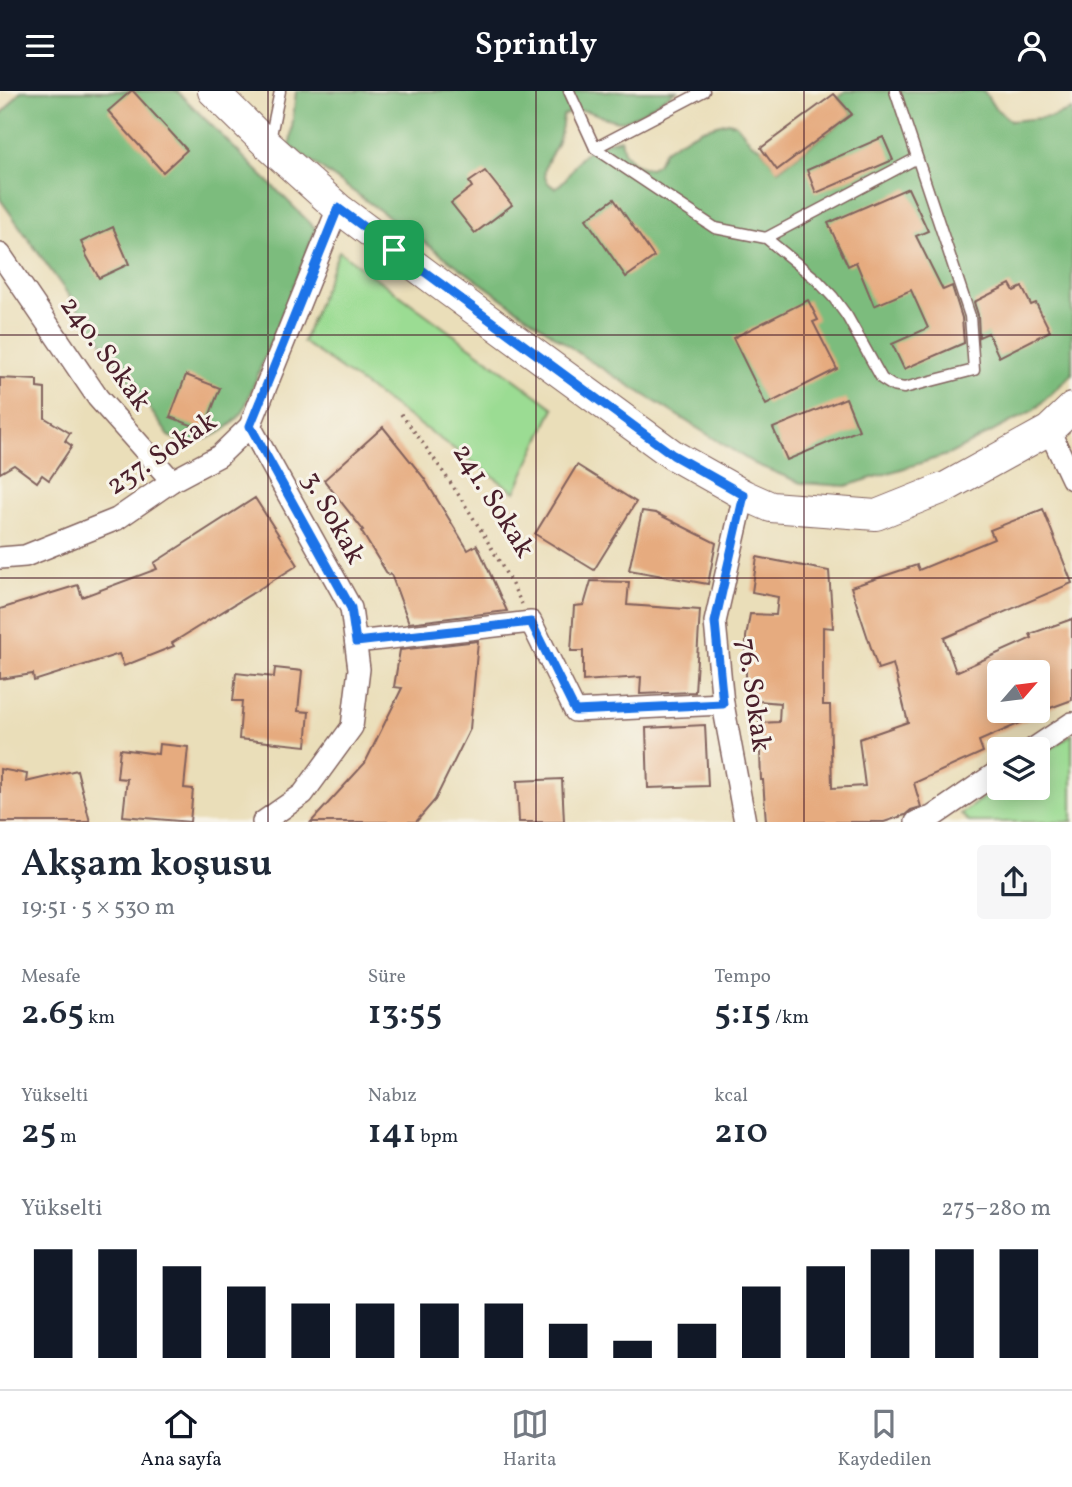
<!DOCTYPE html>
<html lang="tr">
<meta charset="utf-8">
<style>
body{margin:0;font-family:Vollkorn,serif;background:#f6f6f7;color:#1f2937;height:100vh;display:flex;flex-direction:column;font-size:26px;white-space:nowrap}
*{box-sizing:border-box;margin:0}
p{font-size:23px;color:#747a83}
.icon{flex:none;width:38px;height:38px;fill:none;stroke:currentColor;stroke-width:2;stroke-linecap:round;stroke-linejoin:round}
.map{position:relative;height:731px;overflow:hidden}
.panel{display:flex;flex-direction:column;background:#fff;flex:1}
.panel>*{flex:none}
.needle{width:46px;rotate:62deg}
.buttons{position:absolute;left:987px;top:569px;display:grid;gap:14px}
.buttons a{display:grid;place-items:center;width:63px;height:63px;border-radius:7px;background:#fff;box-shadow:0 4px 18px #0003;font-size:35px}
.pin{position:absolute;display:grid;place-items:center;width:60px;height:60px;color:#fff;margin:-30px;border-radius:14px;box-shadow:0 4px 10px #0006}
.round{display:grid;place-items:center;flex:none;width:74px;height:74px;border-radius:7px;background:#f6f6f7}
.headline{display:flex;align-items:center;justify-content:space-between;height:119px;padding:0 21px}
h1{font-size:38px;font-weight:600;line-height:52px}
.metrics{display:grid;grid-template-columns:repeat(3,1fr);gap:10px;height:119px;padding:7px 21px}
.metrics div{display:grid;align-content:center}
.metrics b{font-size:35px;font-weight:600}
.metrics small{font-size:19px;font-weight:400}
.metrics p{font-size:19px}
.chart{height:196px;padding:14px 21px}
.chart p{display:flex;justify-content:space-between}
.chart svg{width:100%;height:126px;margin-top:7px;stroke:#111827;stroke-width:6}
header{display:flex;justify-content:space-between;align-items:center;height:91px;padding:0 21px;background:#111827;color:#fff;font-size:32px;font-weight:600}
.tabs{display:flex;justify-content:space-around;align-items:center;height:98px;border-top:2px solid #e0e1e3;background:#fff;font-size:19px;color:#747a83}
.tabs a{display:grid;justify-items:center;gap:4px}
.tabs .current{color:#111827}
.map>svg:first-child{display:block}
.green{fill:#9bdc93;stroke:#727e5f;stroke-width:2}
.forest{fill:#7cbc7d;stroke:#636e54;stroke-width:2}
.building{fill:#e6ab7f;fill-rule:evenodd}
.lines{fill:none;stroke-linecap:round;stroke-linejoin:round}
.lane-casing{stroke:#82625d;stroke-width:13}
.street-casing{stroke:#82625d;stroke-width:24}
.secondary-casing{stroke:#82625d;stroke-width:32}
.path{stroke:#82625d;stroke-width:3.5;stroke-dasharray:2 5;stroke-linecap:butt}
.lane{stroke:#fff;stroke-width:10}
.street{stroke:#fff;stroke-width:21}
.secondary{stroke:#fff;stroke-width:30}
.route-casing{stroke:#fff;stroke-width:14}
.route{stroke:#1a73e8;stroke-width:9}
.grid{fill:none;stroke:#4a1f2b;stroke-width:2;stroke-opacity:0.55}
.labels{text-anchor:middle;dominant-baseline:central;stroke-width:6;stroke-linejoin:round;paint-order:stroke}
.street-label{font-size:28px;fill:#4a1f2b;stroke:#f7f3e8}
</style>
<header><svg class="icon" aria-label="menu" viewBox="0 0 24 24"><path d="M4 6h16M4 12h16M4 18h16"/></svg>Sprintly<svg class="icon" aria-label="person" viewBox="0 0 24 24"><circle cx="12" cy="8" r="4"/><path d="M4 21q1-7 8-7t8 7"/></svg></header>
<div class="map">
<svg width="1072" height="731" viewBox="0 0 1072 731">
<rect width="100%" height="100%" fill="#f7f3e8"/>
<filter id="ink" filterUnits="userSpaceOnUse"><feTurbulence type="fractalNoise" baseFrequency=".0143" numOctaves="2"/><feDisplacementMap in="SourceGraphic" scale="14" xChannelSelector="R" yChannelSelector="G"/><feConvolveMatrix kernelMatrix="1 2 1 2 8 2 1 2 1" color-interpolation-filters="sRGB"/></filter>
<filter id="wash" filterUnits="userSpaceOnUse"><feTurbulence type="fractalNoise" baseFrequency=".00686" numOctaves="4" result="noise"/><feDisplacementMap in="SourceGraphic" scale="28" xChannelSelector="R" yChannelSelector="G"/><feGaussianBlur stdDeviation="1.57" result="paint"/><feColorMatrix in="noise" values="0 0 0 0 0 0 0 0 0 0 0 0 0 0 0 0 0 1.4 0 .05"/><feComposite in="paint" operator="in"/></filter>
<g filter="url(#wash)">
<rect width="100%" height="100%" fill="#eadeb9"/>
<g class="green">
<path d="M339,160L554,317L515,401L303,251Z"/>
<path d="M1072,643V731H969L961,723L999,695L1038,696V667Z"/>
</g>
<g class="forest">
<path d="M21,0H177L316,138L243,321C226,342 210,348 184,353L169,345L0,108V25Z"/>
<path d="M296,0H676C664,7 634,29 622,30C598,30 589,10 563,25C562,35 561,44 557,53C550,67 534,86 555,97C568,89 571,78 580,67C591,54 605,51 621,48L624,61L633,71L642,76L650,77L657,73L665,59L680,49L703,38L728,31L736,33L752,52L761,57L778,79L852,23L838,7L845,0H984L994,16L1011,30L1051,26L1072,19V283L1034,319L950,363L846,395L801,392L755,373L587,268L290,55Z"/>
</g>
<g id="blocks">
<g class="building">
<path d="M131,0H133L187,59L163,81L108,20Z"/>
<path d="M834,3L852,23L777,79L761,57Z"/>
<path d="M883,46L893,69L816,102L807,79Z"/>
<path d="M485,80L512,114L475,142L451,112L472,96L469,91Z"/>
<path d="M908,97L928,140L916,145L943,199L952,195L962,227L964,252L904,278L892,253L928,237L911,199L874,215L856,171L848,175L828,132Z"/>
<path d="M614,108L654,166L626,186L586,128Z"/>
<path d="M113,136L129,173L99,187L85,162L86,161L81,151Z"/>
<path d="M1010,193L1014,200L1022,196L1031,214L1036,212L1050,240L999,266L988,242L979,246L978,224L974,211Z"/>
<path d="M808,209L818,229L813,231L837,278L766,314L733,247Z"/>
<path d="M186,284L220,297L204,339L170,326Z"/>
<path d="M0,287L37,289V297L45,298V327L70,342L65,350L72,355L49,389L42,384L37,391L14,374L0,382Z"/>
<path d="M846,307L859,339L787,369L773,337Z"/>
<path d="M383,336L424,387L468,459L477,454L507,520L409,532L391,483L388,484L361,440L363,439L324,389Z"/>
<path d="M577,374L636,411L594,479L535,443Z"/>
<path d="M255,407L298,474L172,552L174,555L124,575L119,563L34,590L33,583L0,588V518L78,494L82,506L157,478L154,472Z"/>
<path d="M1043,418L1072,492L944,547L956,581L1032,547L1030,543L1072,528V609L1042,620H1048L979,650L983,661L914,692L921,716L911,719L905,724L884,731H766L763,689H761L759,632L779,631L780,612L759,610L758,606H746V546L750,523L776,524L778,506L752,501L757,466L829,480L833,537L823,536V614H830L832,697L865,695L859,648L908,631L893,573L878,578L851,496L917,474L919,479L994,448L990,439ZM999,581H1038V620H999Z"/>
<path d="M642,420L656,422L716,452L708,493L629,479Z"/>
<path d="M591,490L629,491L627,514L700,519L695,601L640,603L641,586L583,590V560H571L574,515L584,514Z"/>
<path d="M478,550L470,638L435,709L416,731H311L365,672L402,597L394,596L400,559Z"/>
<path d="M275,577L302,580L298,620L309,621L306,655L239,648L242,610H233L236,582L274,586Z"/>
<path d="M705,634L708,695L648,697L646,637Z"/>
<path d="M159,653L188,656L184,697L193,698L190,731L123,725L127,688L117,687L120,658L158,663Z"/>
<path d="M0,678L27,683L26,691L77,679L90,731H0Z"/>
<path d="M562,688L564,731H519L517,690Z"/>
</g>
</g>
</g>
<g filter="url(#ink)">
<use href="#blocks" fill-opacity="0" stroke="#82625d" stroke-width="2"/>
<g class="lines">
<defs>
<g id="lane">
<path d="M569,0L595,57L715,137L766,147L817,189L833,206L847,225L882,288L893,295L904,297L974,279L970,225L895,0"/>
<path d="M270,49L280,0"/>
<path d="M595,57L704,0"/>
<path d="M766,147L917,67"/>
</g>
<g id="street">
<path d="M0,163L98,307L172,390"/>
<path d="M250,335L351,517L359,578L352,636L303,703L263,731"/>
<path d="M1049,339L1072,388"/>
<path d="M744,404L715,531L723,613L745,731"/>
<path d="M0,467L25,465L117,428L172,390L219,365L250,335L338,117"/>
<path d="M356,551L531,531L575,620L723,613"/>
<path d="M1033,658L1072,632"/>
<path d="M916,731L932,726L999,680"/>
</g>
<path id="secondary" d="M213,0L269,55L338,117L449,200L673,364L744,404L771,416L876,424L946,396L1049,339L1072,317"/>
</defs>
<use href="#lane" class="lane-casing"/>
<use href="#street" class="street-casing"/>
<use href="#secondary" class="secondary-casing"/>
<path class="path" d="M401,323C445,380 490,449 522,513"/>
<use href="#lane" class="lane"/>
<use href="#street" class="street"/>
<use href="#secondary" class="secondary"/>
</g>
</g>
<g class="lines" filter="url(#ink)">
<defs>
<path id="route" d="M338,117L673,364L744,404L715,531L723,613L575,620L531,531L356,551L351,517L250,335Z"/>
</defs>
<use href="#route" class="route-casing"/>
<use href="#route" class="route"/>
</g>
<path class="grid" d="M268,0V731M536,0V731M804,0V731M0,244H1072M0,487H1072"/>
<g class="labels">
<g class="street-label">
<text transform="translate(105 263) rotate(54)">240. Sokak</text>
<text transform="translate(162 363) rotate(-34)">237. Sokak</text>
<text transform="translate(493 410) rotate(58)">241. Sokak</text>
<text transform="translate(333 427) rotate(61)">3. Sokak</text>
<text transform="translate(753 604) rotate(82)">76. Sokak</text>
</g>
</g>
</svg>
<div class="buttons">
<a><svg class="needle" viewBox="-14 -14 28 28"><path d="M0-13l5 13h-10z" fill="#e53935"/><path d="M0 13l5-13h-10z" fill="#747a83"/></svg></a>
<a><svg class="icon" aria-label="layers" viewBox="0 0 24 24"><path d="M12 4l9 5-9 5-9-5zM3 14l9 5 9-5"/></svg></a>
</div>
<div class="pin" style="left:394px;top:159px;background:#1e9e55"><svg class="icon" aria-label="arrive" viewBox="0 0 24 24"><path d="M6 21V4h12l-3 4 3 4H6"/></svg></div>
</div>
<section class="panel">
<div class="headline"><div><h1>Akşam koşusu</h1><p>19:51 · 5 × 530 m</p></div><a class="round"><svg class="icon" aria-label="share" viewBox="0 0 24 24"><path d="M12 15V3M7 8l5-5 5 5M5 13v7h14v-7"/></svg></a></div>
<div class="metrics">
<div><p>Mesafe</p><b>2.65<small> km</small></b></div>
<div><p>Süre</p><b>13:55</b></div>
<div><p>Tempo</p><b>5:15<small> /km</small></b></div>
</div>
<div class="metrics">
<div><p>Yükselti</p><b>25<small> m</small></b></div>
<div><p>Nabız</p><b>141<small> bpm</small></b></div>
<div><p>kcal</p><b>210</b></div>
</div>
<div class="chart"><p><span>Yükselti</span>275–280 m</p>
<svg viewBox="0 0 160 44" preserveAspectRatio="none"><path d="M5 44V6M15 44V6M25 44V12M35 44V19M45 44V25M55 44V25M65 44V25M75 44V25M85 44V32M95 44V38M105 44V32M115 44V19M125 44V12M135 44V6M145 44V6M155 44V6"/></svg>
</div>
</section>
<nav class="tabs">
<a class="current"><svg class="icon" aria-label="home" viewBox="0 0 24 24"><path d="M3 11l9-7 9 7M6 9v11h12V9"/></svg>Ana sayfa</a>
<a><svg class="icon" aria-label="map" viewBox="0 0 24 24"><path d="M3 6l6-2 6 2 6-2v14l-6 2-6-2-6 2zM9 4v14M15 6v14"/></svg>Harita</a>
<a><svg class="icon" aria-label="saved" viewBox="0 0 24 24"><path d="M7 4h10v16l-5-4-5 4z"/></svg>Kaydedilen</a>
</nav>
